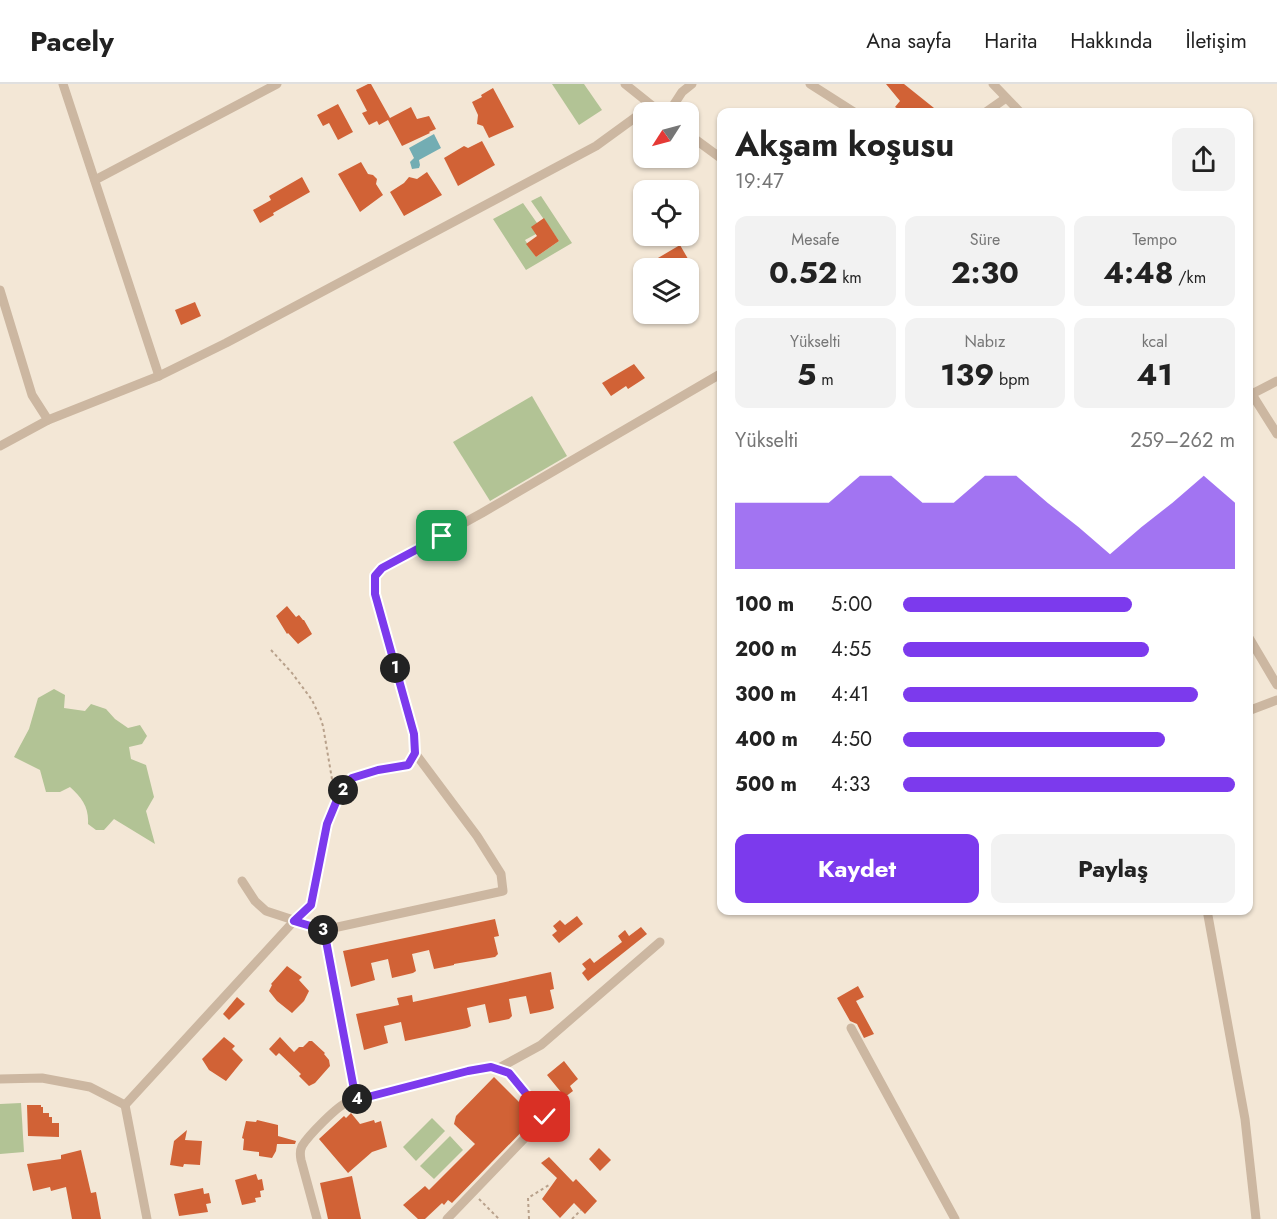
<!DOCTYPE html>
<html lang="tr">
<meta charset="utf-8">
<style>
body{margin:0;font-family:Jost,sans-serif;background:#f2f2f2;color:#222;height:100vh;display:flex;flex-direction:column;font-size:22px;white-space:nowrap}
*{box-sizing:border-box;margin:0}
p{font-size:20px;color:#767676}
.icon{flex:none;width:33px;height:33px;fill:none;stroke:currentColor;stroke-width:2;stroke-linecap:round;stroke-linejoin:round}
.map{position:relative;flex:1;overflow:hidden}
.details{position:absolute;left:717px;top:24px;width:536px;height:807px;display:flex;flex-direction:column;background:#fff;border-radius:12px;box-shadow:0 2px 4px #0004}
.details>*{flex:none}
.needle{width:39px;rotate:234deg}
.controls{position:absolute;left:633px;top:18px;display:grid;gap:12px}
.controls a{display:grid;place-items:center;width:66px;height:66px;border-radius:12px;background:#fff;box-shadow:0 2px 4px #0004;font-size:30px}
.pin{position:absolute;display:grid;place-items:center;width:51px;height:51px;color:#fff;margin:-26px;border-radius:12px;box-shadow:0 3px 9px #0006}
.km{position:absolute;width:30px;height:30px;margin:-15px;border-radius:50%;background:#222;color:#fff;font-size:16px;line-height:30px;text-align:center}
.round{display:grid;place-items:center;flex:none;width:63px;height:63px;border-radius:12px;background:#f2f2f2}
.headline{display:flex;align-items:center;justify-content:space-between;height:102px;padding:0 18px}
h1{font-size:33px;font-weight:700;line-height:45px}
.figures{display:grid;grid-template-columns:repeat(3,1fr);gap:9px;height:102px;padding:6px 18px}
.figures div{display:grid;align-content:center;border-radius:12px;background:#f2f2f2;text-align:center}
.figures b{font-size:30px;font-weight:700}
.figures small{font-size:16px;font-weight:400}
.figures p{font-size:16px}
.chart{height:168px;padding:12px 18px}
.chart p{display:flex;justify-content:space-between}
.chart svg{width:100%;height:108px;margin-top:6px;fill:#7c3aed;opacity:.7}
.cta{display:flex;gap:12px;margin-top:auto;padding:12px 18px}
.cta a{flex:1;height:69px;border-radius:12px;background:#7c3aed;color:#fff;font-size:24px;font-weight:700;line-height:69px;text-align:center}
.cta a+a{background:#f2f2f2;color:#222}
ul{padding:0 18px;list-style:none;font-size:20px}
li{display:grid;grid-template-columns:96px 72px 1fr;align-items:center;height:45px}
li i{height:15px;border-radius:8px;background:#7c3aed}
header{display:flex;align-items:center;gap:36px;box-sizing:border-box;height:84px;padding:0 30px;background:#fff;border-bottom:2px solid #e0e0e0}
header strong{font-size:28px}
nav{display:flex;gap:33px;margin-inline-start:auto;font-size:21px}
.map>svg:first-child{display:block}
.green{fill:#b2c395}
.water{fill:#73adb3}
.building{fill:#d16236}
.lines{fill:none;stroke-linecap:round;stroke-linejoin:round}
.path{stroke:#b8a18b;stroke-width:2;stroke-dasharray:3 3;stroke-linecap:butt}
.minor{stroke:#ccb7a1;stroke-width:9}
.route-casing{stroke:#fff;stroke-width:12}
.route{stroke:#7c3aed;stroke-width:8}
</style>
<header>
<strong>Pacely</strong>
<nav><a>Ana sayfa</a><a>Harita</a><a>Hakkında</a><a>İletişim</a></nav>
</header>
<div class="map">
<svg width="1277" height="1135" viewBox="0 0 1277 1135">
<rect width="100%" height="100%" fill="#f3e7d6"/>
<g class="green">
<path d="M552,0H584L602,26L579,41Z"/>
<path d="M541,112L572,159L526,186L493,135L523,119L537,139L536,150L525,156L536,173L559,157L531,117Z"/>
<path d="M532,312L567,372L490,417L453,358Z"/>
<path d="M54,605L65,611L64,624L85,627L91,620L106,625L115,635L128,644L140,641L147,652L142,660L129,663L131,675L146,681L154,713L146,727L155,760L114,735L104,746H96L88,740C89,723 82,714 70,703L60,708H46L40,686L14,673L29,645L38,614Z"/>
<path d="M21,1019L24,1068L0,1070V1020Z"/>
<path d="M432,1034L445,1047L416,1077L403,1063Z"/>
<path d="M450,1052L463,1066L434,1095L420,1082Z"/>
</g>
<path class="water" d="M434,50L441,64L419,76L420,81L419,84L412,85L410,78L414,74L409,64Z"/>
<g class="building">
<path d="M368,0H371L390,34L411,23L417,35L429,32L436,45L429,48L430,49L402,62L388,36L379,41L377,37L369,41L362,29L367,27L356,6Z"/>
<path d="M886,0H904L939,28H903L895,23L900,17Z"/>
<path d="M493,4L514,43L489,54L483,42L477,40L478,31L472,18L482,13L481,11Z"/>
<path d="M338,20L353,48L338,56L329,39L323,42L317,31Z"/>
<path d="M482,57L495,81L458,102L444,74L464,62L468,64Z"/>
<path d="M361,78L368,90L373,91L377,95L376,100L383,111L360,128L338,90Z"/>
<path d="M427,88L442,111L404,132L390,108L404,99L409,93L417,95Z"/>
<path d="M302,93L310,108L273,129L274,131L260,139L253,126L271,116L269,112Z"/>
<path d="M544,134L559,157L536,173L526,160L537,152L531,143Z"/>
<path d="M680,161L691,180L683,184H641Z"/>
<path d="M195,218L201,232L181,241L175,226Z"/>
<path d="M634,280L645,294L628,305L626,302L611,312L602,299Z"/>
<path d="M287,522L296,533L299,531L303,536H304L312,550L298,560L288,549L287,550L276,532Z"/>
<path d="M577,832L583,840L559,859L552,851L557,847L553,842L560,836L565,841Z"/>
<path d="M495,835L499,852L494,853L498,870L495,873L454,880V881L434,885L429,866L412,870L416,887L413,889L392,894L388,875L371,879L375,896L351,903L343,867Z"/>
<path d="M641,843L647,850L588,897L582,889L586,885L582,880L590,874L594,879L622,858L618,852L625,846L629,852Z"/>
<path d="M287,882L302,893L299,896L309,907L304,917L292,929L277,917L269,907L272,901L271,900Z"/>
<path d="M551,888L554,905L550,906L554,924L550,926L530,930L526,912L509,915L512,932L509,935L489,939L485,920L467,924L471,942L467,944L405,957L401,938L384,942L388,959L364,966L356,930L399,921L397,914L412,911L413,918Z"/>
<path d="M858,902L864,913L856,917L874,950L864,954L857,940L850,937L837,914Z"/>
<path d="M237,913L245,920L229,936L223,930Z"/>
<path d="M224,953L235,962L232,965L243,976L226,997L209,986L202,975Z"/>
<path d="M280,953L294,968L299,963H303L309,957H312L325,969L324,970L329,976L330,982L315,999L309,1002L299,992L301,990L279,969L276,972L269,965Z"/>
<path d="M564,977L578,995L570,1002L573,1007L565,1013L547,991Z"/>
<path d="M494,993L535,1034L452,1119L448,1116L444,1121L442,1119L425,1135H418L403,1121L425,1102L429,1106L475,1060L454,1040L456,1032Z"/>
<path d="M27,1021H41V1023H43V1029H49V1033H52V1039H59V1053L28,1052Z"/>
<path d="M351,1029L360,1040L374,1036L375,1039L381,1037L387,1063L372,1068L348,1089L319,1055L344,1032L346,1034Z"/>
<path d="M257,1036L278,1041V1052L296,1057L295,1060H277L276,1067L272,1074L259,1072V1068L243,1066L244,1055L242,1054L246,1037L256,1038Z"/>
<path d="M187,1046L185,1056L202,1057L200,1081L184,1080L183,1083L170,1081L174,1057Z"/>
<path d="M599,1064L611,1076L600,1087L589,1075Z"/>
<path d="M81,1066L91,1109L96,1108L101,1135H72L66,1103L51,1107L50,1103L33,1107L27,1080L61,1075V1071Z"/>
<path d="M549,1073L573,1098L576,1095L597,1117L585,1130L574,1119L560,1134L542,1115L557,1094L541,1079Z"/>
<path d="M256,1090L258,1096L262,1095L264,1106L260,1107L261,1113L255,1114L256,1118L242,1121L235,1096Z"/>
<path d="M352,1092L361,1135H328L320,1099Z"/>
<path d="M203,1104L204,1110L209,1109L211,1119L206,1120L208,1128L179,1132L174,1110Z"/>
</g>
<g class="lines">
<g class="path">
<path d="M271,566L292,589L312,616L320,633L323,642L333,701"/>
<path d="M479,1115L499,1135"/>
<path d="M529,1135L528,1114L549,1101"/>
<path d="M572,1135L581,1126"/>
</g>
<g class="minor">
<path d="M63,0L159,292"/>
<path d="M625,0L660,28"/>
<path d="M810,0L854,28"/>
<path d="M993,0L1020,28"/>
<path d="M669,28L682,8L692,0"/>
<path d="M986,28L1006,14"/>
<path d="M688,50L722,75"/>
<path d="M95,96L277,0"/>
<path d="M0,206L32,311L48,336L159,292L226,259L596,62L651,22"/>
<path d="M1248,304L1277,350"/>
<path d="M1248,312L1277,297"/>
<path d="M0,362L48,336"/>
<path d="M1248,552L1277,601"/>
<path d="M1248,627L1277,616"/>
<path d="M242,797L255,817L266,827L324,846L503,807L501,790L477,752L415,669L414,650L375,510V492L382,484L482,429L722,289"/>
<path d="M1207,826L1245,1035L1256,1135"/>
<path d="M324,846L356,1016"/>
<path d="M851,944L955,1135"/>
<path d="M497,985L541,961L660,858"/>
<path d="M0,995L42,994L90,1003L125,1021"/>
<path d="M125,1021L294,837L311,821L327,740L339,711L352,694L378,686L408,681L415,669"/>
<path d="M125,1021L147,1135"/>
<path d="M317,1135L301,1076C300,1071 300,1066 302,1062C308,1052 338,1021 348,1018L468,987L491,983L509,989L545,1033L447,1135"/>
</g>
</g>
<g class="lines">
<defs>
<path id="route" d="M442,452L382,484L375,492V510L414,650L415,669L408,681L378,686L352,694L339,711L327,740L311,821L294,837L324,846L356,1016L468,987L491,983L509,989L545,1033"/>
</defs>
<use href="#route" class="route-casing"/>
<use href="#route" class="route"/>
</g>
</svg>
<div class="controls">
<a><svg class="needle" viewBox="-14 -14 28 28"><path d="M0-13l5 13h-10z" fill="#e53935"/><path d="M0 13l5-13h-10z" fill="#767676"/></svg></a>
<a><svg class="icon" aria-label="locate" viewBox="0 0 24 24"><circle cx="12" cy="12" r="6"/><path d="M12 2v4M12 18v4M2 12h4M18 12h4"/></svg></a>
<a><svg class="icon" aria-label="layers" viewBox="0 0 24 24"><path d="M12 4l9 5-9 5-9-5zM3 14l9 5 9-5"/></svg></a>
</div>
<div class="pin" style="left:442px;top:452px;background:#1e9e55"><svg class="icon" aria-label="arrive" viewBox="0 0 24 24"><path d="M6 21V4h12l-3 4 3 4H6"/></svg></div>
<div class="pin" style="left:545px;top:1033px;background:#d93025"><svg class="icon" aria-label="check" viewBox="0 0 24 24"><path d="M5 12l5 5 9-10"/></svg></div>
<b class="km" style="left:395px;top:584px">1</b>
<b class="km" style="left:343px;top:706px">2</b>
<b class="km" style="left:323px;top:846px">3</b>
<b class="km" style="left:357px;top:1015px">4</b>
<section class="details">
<div class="headline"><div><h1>Akşam koşusu</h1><p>19:47</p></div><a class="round"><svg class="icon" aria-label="share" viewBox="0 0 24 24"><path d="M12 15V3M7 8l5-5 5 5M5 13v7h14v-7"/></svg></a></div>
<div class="figures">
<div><p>Mesafe</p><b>0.52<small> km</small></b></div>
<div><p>Süre</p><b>2:30</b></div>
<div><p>Tempo</p><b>4:48<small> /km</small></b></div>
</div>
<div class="figures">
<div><p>Yükselti</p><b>5<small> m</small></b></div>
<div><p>Nabız</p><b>139<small> bpm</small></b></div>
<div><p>kcal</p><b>41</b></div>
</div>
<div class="chart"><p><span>Yükselti</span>259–262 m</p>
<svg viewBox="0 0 160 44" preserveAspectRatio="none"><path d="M0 44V17L10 17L20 17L30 17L40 6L50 6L60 17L70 17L80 6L90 6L100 17L110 27L120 38L130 27L140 17L150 6L160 17V44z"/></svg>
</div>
<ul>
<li><b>100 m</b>5:00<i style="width:69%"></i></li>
<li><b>200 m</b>4:55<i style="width:74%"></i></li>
<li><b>300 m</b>4:41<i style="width:89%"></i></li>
<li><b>400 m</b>4:50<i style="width:79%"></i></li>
<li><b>500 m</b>4:33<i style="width:100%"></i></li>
</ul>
<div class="cta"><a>Kaydet</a><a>Paylaş</a></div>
</section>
</div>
